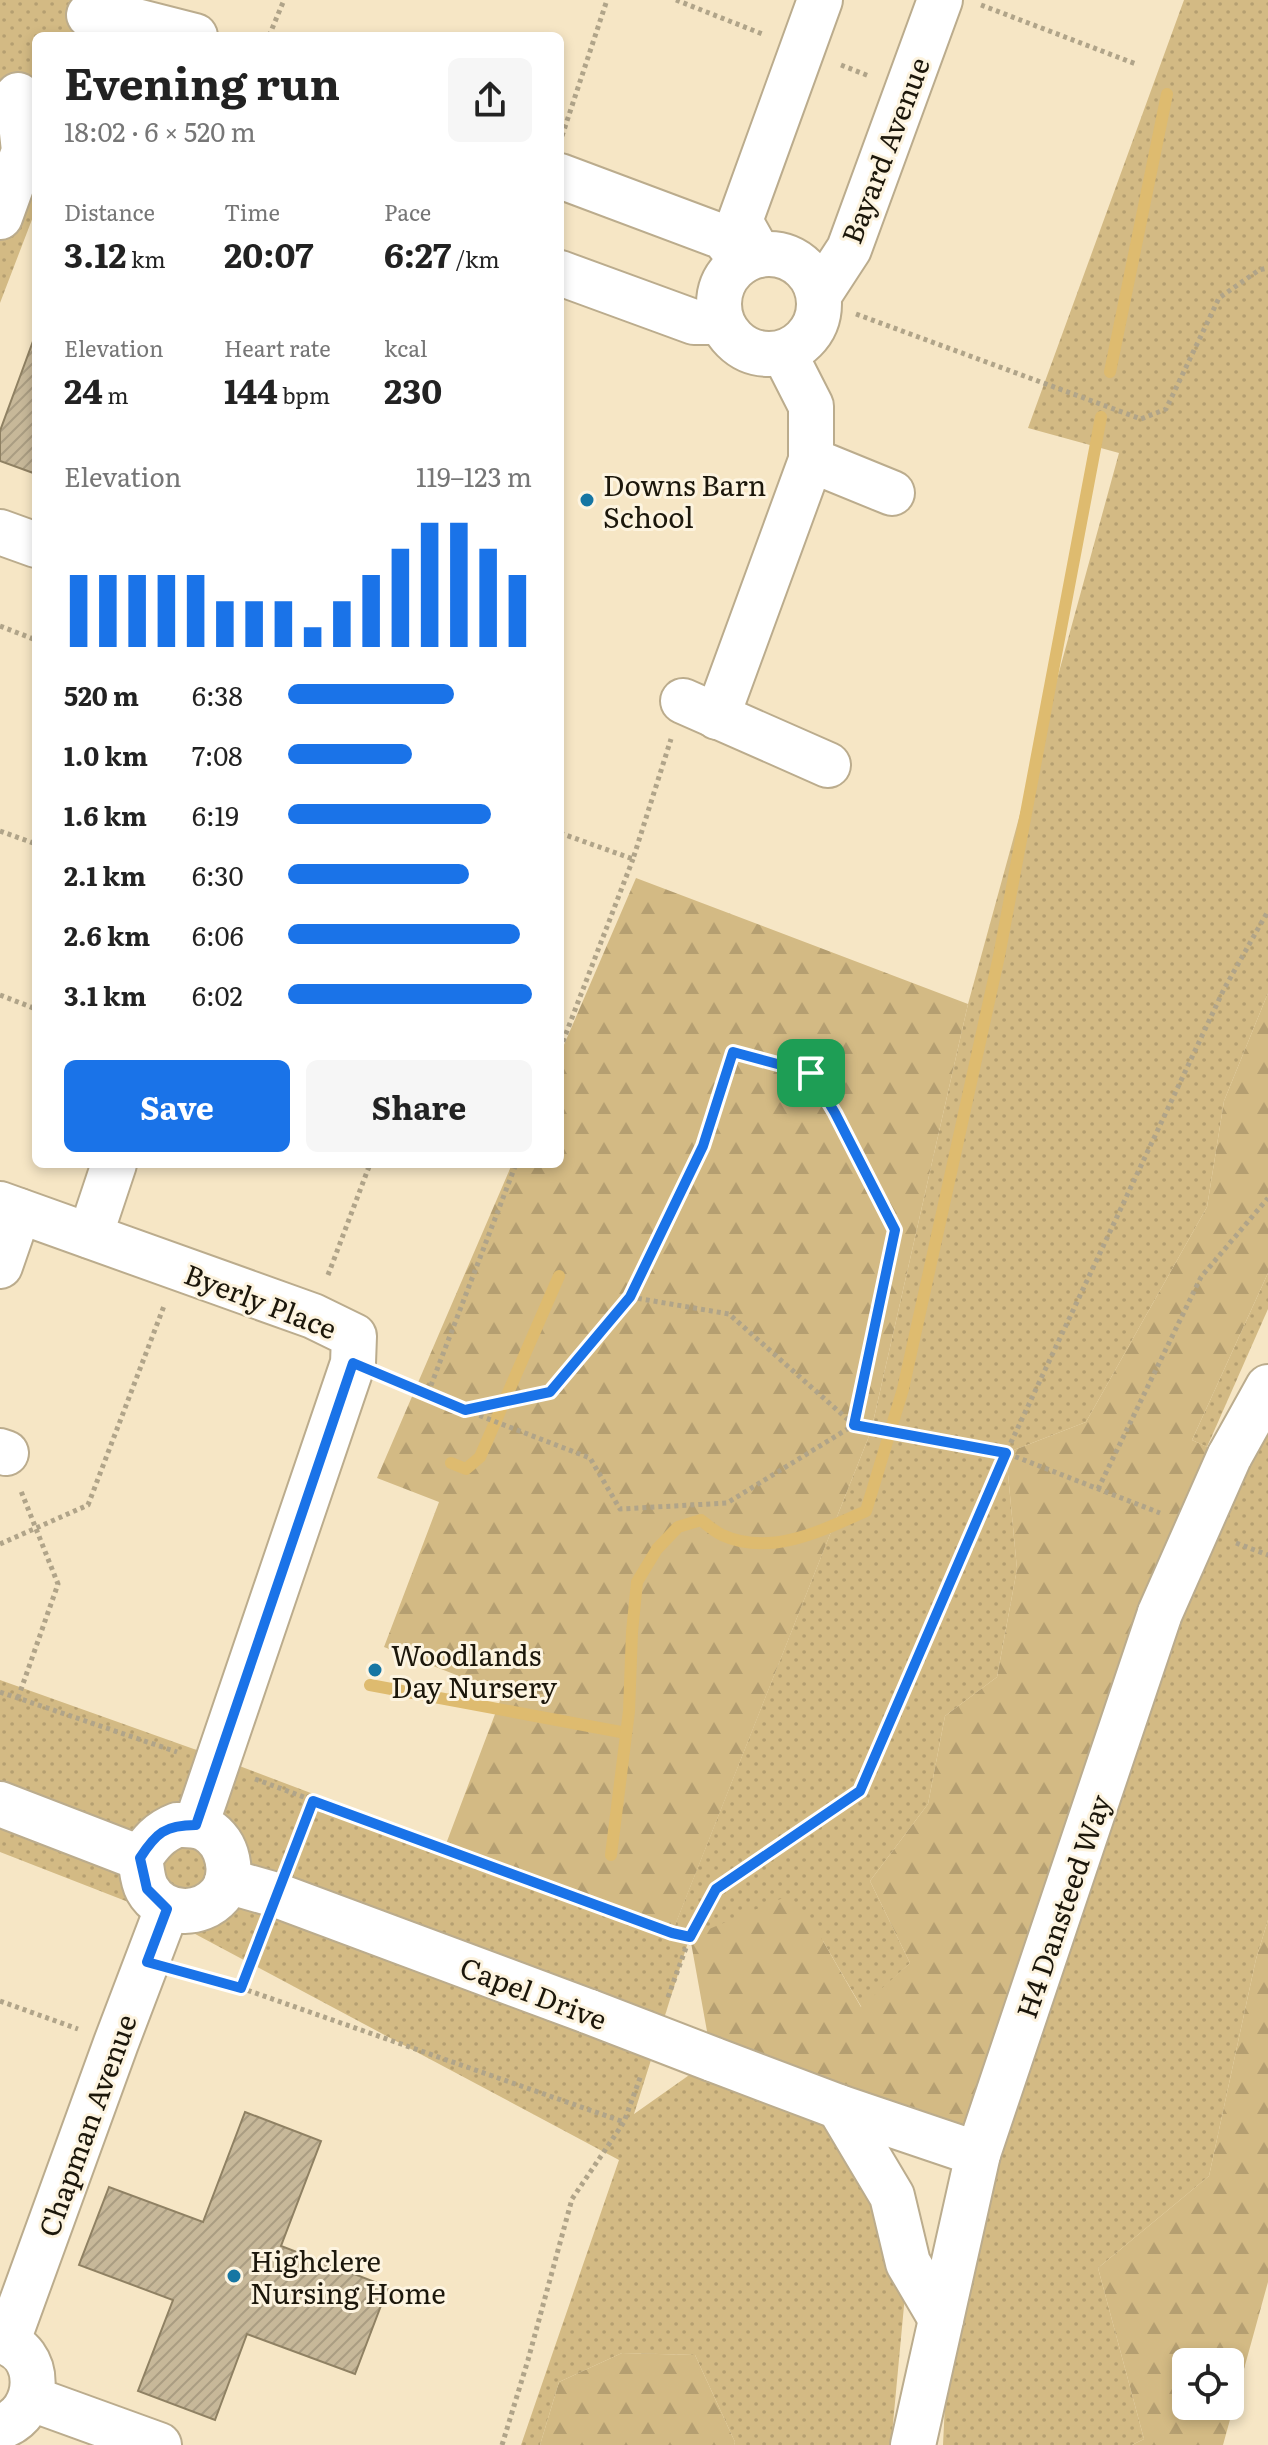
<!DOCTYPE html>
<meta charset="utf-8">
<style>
body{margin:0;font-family:Literata,serif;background:#f6f6f6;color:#222;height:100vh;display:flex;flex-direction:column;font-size:30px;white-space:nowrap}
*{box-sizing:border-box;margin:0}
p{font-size:26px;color:#767676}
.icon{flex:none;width:44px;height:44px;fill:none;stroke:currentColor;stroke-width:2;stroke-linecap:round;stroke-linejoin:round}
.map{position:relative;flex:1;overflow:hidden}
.drawer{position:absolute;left:32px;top:32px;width:532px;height:1136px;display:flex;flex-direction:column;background:#fff;border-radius:12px;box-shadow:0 4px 12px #0003}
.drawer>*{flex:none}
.fabs{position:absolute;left:1172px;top:2348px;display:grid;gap:16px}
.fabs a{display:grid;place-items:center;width:72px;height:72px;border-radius:12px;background:#fff;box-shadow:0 4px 12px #0003;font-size:40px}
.pin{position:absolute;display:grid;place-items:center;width:68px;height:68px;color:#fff;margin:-34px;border-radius:16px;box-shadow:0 4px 12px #0006}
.round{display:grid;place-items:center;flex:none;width:84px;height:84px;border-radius:12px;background:#f6f6f6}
.head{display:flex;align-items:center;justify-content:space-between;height:136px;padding:0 32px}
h1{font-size:44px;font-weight:700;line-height:60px}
.metrics{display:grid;grid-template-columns:repeat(3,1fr);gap:12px;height:136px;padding:8px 32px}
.metrics div{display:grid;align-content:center}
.metrics b{font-size:34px;font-weight:700}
.metrics small{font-size:22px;font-weight:400}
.metrics p{font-size:22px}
.chart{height:224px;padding:16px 32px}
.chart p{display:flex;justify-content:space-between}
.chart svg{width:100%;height:144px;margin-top:8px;stroke:#1a73e8;stroke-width:6}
.primary-button{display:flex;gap:16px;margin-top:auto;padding:16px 32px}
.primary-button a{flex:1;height:92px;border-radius:12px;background:#1a73e8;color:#fff;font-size:32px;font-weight:700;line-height:92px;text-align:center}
.primary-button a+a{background:#f6f6f6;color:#222}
ul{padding:0 32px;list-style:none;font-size:26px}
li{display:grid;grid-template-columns:128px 96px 1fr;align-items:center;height:60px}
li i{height:20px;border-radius:10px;background:#1a73e8}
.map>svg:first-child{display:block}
.grass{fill:url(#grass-dots)}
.forest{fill:url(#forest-firs);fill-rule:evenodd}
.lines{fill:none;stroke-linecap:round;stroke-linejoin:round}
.stream{stroke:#debb6f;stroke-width:12}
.building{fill:url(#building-hatch);stroke:#8f8163;stroke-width:2}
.minor-casing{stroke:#bbac8d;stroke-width:48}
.path{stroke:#b0a489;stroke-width:5;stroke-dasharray:4 4;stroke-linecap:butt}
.minor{stroke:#fff;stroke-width:44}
.minor-bridge-casing{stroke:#bbac8d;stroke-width:48;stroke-linecap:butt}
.minor-bridge{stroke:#fff;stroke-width:44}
.route-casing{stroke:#fff;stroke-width:16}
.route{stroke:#1a73e8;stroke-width:10}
.poi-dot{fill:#1676a3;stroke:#fdf4e0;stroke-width:3}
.labels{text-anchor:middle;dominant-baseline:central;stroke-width:6;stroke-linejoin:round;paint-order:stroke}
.street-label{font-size:28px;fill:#1c170b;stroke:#fdf4e0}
.poi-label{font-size:28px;fill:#1c170b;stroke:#fdf4e0;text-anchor:start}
</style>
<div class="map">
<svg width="1268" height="2445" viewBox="0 0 1268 2445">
<defs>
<pattern id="grass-dots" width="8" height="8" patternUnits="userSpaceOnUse" patternTransform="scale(2)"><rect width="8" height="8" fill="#d3ba84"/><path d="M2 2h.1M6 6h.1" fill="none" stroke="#b59f71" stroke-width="1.8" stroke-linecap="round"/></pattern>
<pattern id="forest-firs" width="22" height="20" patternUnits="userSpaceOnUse" patternTransform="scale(2)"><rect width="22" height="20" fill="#d3ba84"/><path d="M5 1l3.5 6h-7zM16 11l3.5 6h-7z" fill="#b59f71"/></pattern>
<pattern id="building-hatch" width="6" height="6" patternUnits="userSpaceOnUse" patternTransform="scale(2)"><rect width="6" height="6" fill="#c7b899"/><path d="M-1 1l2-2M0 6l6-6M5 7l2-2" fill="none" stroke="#aa9d82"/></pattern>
</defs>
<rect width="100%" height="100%" fill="#f6e6c5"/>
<g class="grass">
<path d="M0,0H117L103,36H36V209L0,303Z"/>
<path d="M1184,0H1268V993L1224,1101L1207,1207L1086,1422L1006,1453L1017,1569L997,1677L945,1716L928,1804L870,1881L910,1963L862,2008L823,1941L690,1936L634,2114L712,2059L839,2107L908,2263L891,2445H734L735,2442L695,2355L622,2353L559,2382L540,2445H521L619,2160L154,1912L0,1852V1680L205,1753L673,1930L871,1431L968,1004L1119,453L1028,428Z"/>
<path d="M1268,1273V1309L1207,1447L1192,1440Z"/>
<path d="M1268,1427V1920L1256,1959L1209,2176L1098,2268L1144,2439L1132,2445H943L946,2383L978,2154L1160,1613Z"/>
</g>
<g class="forest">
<path d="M636,878L968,1004L871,1431L672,1933L446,1844L503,1693L384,1647L439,1502L377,1478L512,1164H560V1054Z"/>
<path d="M1268,993V1273L1192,1440L1229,1457L978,2154L712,2059L690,1937L790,1895L823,1941L861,2007L910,1963L870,1881L928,1804L945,1716L997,1677L1017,1569L1006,1453L1086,1422L1207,1207L1224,1101Z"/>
<path d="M1268,1920V2282L1223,2445H1132L1144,2439L1098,2268L1209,2176L1256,1959ZM1230,2362V2406H1186V2362Z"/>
<path d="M622,2353L695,2355L735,2442L734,2445H540L559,2382Z"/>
</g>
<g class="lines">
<g class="stream">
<path d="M1110,372L1167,94"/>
<path d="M451,1463L466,1469L480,1457L559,1276"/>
<path d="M370,1685L626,1733"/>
<path d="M611,1855L629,1711L632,1632L637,1582L657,1549L678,1527L701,1520C707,1525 714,1531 722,1535C770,1557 821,1531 866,1511L903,1389L999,956L1101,417"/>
</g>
</g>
<g class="building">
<path d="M36,333V474L0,461V431Z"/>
<path d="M245,2112L321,2141L281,2246L388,2287L355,2374L247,2334L215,2420L138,2391L173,2300L79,2265L109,2187L203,2222Z"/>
</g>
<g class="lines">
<defs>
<g id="minor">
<path d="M89,15L128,19L195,36"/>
<path d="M560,176L723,237L743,261"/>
<path d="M0,217L24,151L18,95"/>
<circle cx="769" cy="304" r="50"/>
<path d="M759,255L740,221L820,0"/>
<path d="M560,273L694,322H721"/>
<path d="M819,295L849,249L940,0"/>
<path d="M811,460L892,493"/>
<path d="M0,532L36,545"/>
<path d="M683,701L828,765"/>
<path d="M717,717L811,460V406L784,353"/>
<path d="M0,1204L313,1316L354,1336L353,1363L196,1825"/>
<path d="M90,1236L114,1164"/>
<path d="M0,1266L19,1211"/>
<path d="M0,1451L6,1453"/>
<path d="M1229,1457L1268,1387"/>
<path d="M0,1804L140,1858"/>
<path d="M177,1825C188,1825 197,1824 207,1830C228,1842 236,1875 220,1895C200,1918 162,1916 147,1889C142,1880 142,1868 140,1858C151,1842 159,1832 177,1825Z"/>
<path d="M227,1881L276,1895L590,2012"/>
<path d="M712,2059L839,2107L978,2154"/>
<path d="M839,2107L892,2196L908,2263L941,2319"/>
<path d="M0,2341C44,2350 43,2414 0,2427"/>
<path d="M7,2343L116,2043L167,1909"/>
<path d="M32,2399L159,2445"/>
<path d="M913,2445L978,2154L1160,1613"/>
</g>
</defs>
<use href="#minor" class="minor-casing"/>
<g class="path">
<path d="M676,0L765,35"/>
<path d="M981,5L1136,64"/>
<path d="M269,36L284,0"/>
<path d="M841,65L869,76"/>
<path d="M562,136L607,0"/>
<path d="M856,314L1141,419L1166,409L1219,298L1259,270L1268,268"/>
<path d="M0,626L36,640"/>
<path d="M0,831L36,844"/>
<path d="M560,833L633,859L671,739"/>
<path d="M0,995L36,1009"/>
<path d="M560,1049L633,859"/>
<path d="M733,1052L811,1073L835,1113L895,1230L854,1425L727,1503L620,1509L590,1458L465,1410L550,1392L630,1297L703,1146Z"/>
<path d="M328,1275L370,1164"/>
<path d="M630,1297L729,1314L854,1425L1006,1453L1160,1513"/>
<path d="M392,1379L465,1410"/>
<path d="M428,1393L516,1164"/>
<path d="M1098,1489L1201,1277L1268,1198"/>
<path d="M1236,1543L1268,1555"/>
<path d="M0,1544L88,1505L164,1306"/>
<path d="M0,1692L177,1752"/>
<path d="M18,1698L58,1584L21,1491"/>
<path d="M255,1779L672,1933L690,1937"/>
<path d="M291,1856L313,1801"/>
<path d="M186,1973L241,1988L624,2122"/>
<path d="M241,1988L262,1933"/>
<path d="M668,1997L690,1937L716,1889L860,1791L1006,1453L1224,989L1268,911"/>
<path d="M0,2001L78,2029"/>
<path d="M502,2445L528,2360L572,2199L624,2122L641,2075"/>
</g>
<use href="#minor" class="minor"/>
<defs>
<g id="minor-bridge">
<path d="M1160,1613L1229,1457"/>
<path d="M590,2012L712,2059"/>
</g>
</defs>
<use href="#minor-bridge" class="minor-bridge-casing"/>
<use href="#minor-bridge" class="minor-bridge"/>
</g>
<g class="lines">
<defs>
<path id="route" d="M733,1052L811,1073L835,1113L895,1230L854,1425L1006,1453L860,1791L716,1889L690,1937L672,1933L313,1801L241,1988L147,1962L167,1909L147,1889L140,1858C156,1833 165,1825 196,1825L353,1363L465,1410L550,1392L630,1297L703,1146Z"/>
</defs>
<use href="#route" class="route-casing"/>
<use href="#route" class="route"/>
</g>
<g class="poi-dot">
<circle cx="587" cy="500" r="8"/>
<circle cx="375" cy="1670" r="8"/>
<circle cx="234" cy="2276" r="8"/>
</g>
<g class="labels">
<g class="street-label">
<text transform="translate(884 150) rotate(-69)">Bayard Avenue</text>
<text transform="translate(261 1300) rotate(21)">Byerly Place</text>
<text transform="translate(1062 1906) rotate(-71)">H4 Dansteed Way</text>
<text transform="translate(534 1992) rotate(21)">Capel Drive</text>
<text transform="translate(86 2125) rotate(-70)">Chapman Avenue</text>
</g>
<g class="poi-label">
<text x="603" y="484">Downs Barn<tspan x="603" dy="32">School</tspan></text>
<text x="391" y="1654">Woodlands<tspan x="391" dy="32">Day Nursery</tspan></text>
<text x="250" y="2260">Highclere<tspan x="250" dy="32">Nursing Home</tspan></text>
</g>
</g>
</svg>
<div class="fabs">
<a><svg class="icon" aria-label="locate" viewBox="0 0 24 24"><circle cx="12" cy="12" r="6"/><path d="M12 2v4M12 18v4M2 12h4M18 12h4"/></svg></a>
</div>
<div class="pin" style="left:811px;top:1073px;background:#1e9e55"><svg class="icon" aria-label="arrive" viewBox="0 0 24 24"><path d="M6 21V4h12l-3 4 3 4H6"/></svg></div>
<section class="drawer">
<div class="head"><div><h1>Evening run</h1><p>18:02 · 6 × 520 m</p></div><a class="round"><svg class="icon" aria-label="share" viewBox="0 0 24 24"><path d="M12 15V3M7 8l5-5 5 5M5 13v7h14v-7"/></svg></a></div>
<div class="metrics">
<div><p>Distance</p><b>3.12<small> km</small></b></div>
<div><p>Time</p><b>20:07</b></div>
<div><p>Pace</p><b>6:27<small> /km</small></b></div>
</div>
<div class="metrics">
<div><p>Elevation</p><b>24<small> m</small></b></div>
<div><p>Heart rate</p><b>144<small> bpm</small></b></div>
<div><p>kcal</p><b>230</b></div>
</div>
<div class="chart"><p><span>Elevation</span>119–123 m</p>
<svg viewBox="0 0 160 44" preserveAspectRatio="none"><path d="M5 44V22M15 44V22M25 44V22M35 44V22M45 44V22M55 44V30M65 44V30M75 44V30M85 44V38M95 44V30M105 44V22M115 44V14M125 44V6M135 44V6M145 44V14M155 44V22"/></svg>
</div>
<ul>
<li><b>520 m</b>6:38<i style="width:68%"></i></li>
<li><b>1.0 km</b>7:08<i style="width:51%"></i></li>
<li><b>1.6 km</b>6:19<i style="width:83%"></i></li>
<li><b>2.1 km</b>6:30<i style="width:74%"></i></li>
<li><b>2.6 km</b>6:06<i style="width:95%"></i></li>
<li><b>3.1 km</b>6:02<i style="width:100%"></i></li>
</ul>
<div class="primary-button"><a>Save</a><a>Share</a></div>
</section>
</div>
